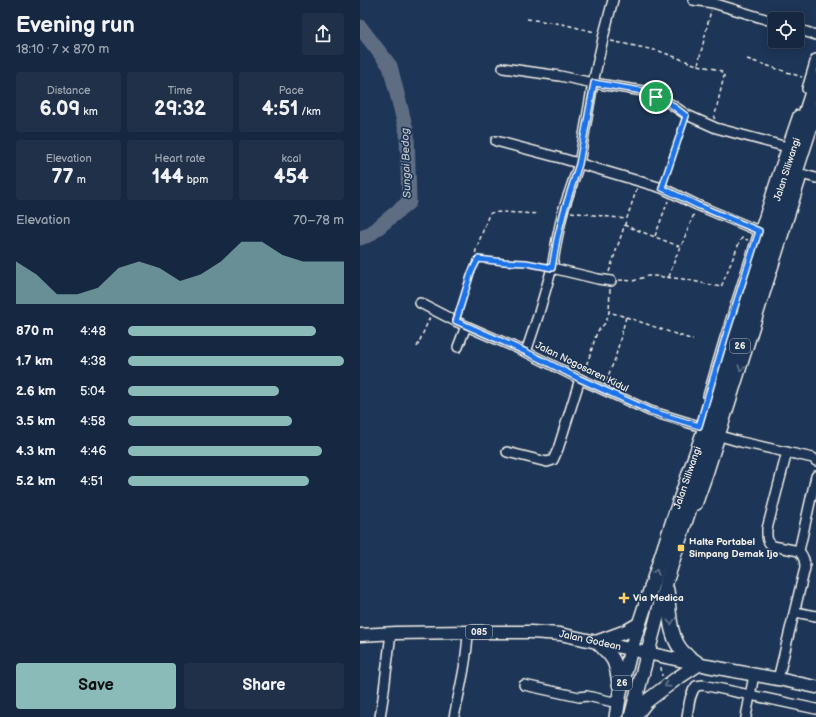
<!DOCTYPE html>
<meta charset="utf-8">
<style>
body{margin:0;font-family:"Balsamiq Sans",sans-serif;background:#1f3048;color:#f1f3f6;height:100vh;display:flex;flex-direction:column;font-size:15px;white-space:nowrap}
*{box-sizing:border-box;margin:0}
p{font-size:13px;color:#9ea6b1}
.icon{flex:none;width:22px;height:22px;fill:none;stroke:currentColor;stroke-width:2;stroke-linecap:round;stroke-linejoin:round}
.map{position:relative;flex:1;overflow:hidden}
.sheet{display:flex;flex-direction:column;background:#162841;width:360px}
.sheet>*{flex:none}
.controls{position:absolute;left:408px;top:12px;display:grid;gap:8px}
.controls a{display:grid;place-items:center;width:36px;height:36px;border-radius:4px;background:#162841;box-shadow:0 2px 10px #0003,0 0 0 1px #35445a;font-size:20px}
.pin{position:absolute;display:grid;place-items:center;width:34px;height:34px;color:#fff;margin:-17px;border:2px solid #fff;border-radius:50%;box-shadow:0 1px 4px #0007}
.round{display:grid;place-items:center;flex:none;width:42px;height:42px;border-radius:4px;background:#1f3048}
.head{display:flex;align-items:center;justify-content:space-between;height:68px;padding:0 16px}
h1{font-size:22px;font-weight:800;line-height:30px}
.metrics{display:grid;grid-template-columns:repeat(3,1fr);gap:6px;height:68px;padding:4px 16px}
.metrics div{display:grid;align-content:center;border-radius:4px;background:#1f3048;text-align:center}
.metrics b{font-size:20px;font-weight:800}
.metrics small{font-size:11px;font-weight:400}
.metrics p{font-size:11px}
.chart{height:112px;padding:8px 16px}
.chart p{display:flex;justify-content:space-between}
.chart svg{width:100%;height:72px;margin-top:4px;fill:#8bbbb9;opacity:.7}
.button{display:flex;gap:8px;margin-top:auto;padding:8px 16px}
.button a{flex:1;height:46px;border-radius:4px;background:#8bbbb9;color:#111;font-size:16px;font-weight:800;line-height:46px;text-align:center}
.button a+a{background:#1f3048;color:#f1f3f6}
ul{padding:0 16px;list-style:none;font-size:13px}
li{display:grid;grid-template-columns:64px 48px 1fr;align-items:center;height:30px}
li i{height:10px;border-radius:5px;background:#8bbbb9}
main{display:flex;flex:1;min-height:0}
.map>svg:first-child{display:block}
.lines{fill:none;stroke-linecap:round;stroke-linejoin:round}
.river{stroke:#5e6d82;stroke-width:15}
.minor-casing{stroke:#f4f1e8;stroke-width:12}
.major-casing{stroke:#f4f1e8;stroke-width:15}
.highway-casing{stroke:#f4f1e8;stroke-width:16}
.path{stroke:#f4f1e8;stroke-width:1.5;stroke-dasharray:4 3;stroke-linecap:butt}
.minor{stroke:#1d3557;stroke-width:9}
.major{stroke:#1d3557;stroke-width:12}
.highway{stroke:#1d3557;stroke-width:13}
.oneway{stroke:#68778a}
.route-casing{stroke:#fff;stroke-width:8}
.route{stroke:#1a73e8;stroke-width:5}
.poi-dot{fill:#ffd166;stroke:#1d3557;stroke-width:1.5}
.labels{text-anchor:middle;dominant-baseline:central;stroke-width:3.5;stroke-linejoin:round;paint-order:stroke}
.shield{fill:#1d3557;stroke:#b4b9bc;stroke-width:1}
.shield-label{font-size:9px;font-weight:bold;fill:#f4f1e8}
.street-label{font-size:10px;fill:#f4f1e8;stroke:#1d3557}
.poi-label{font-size:10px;font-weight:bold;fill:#f4f1e8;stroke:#1d3557;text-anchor:start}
.water-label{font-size:11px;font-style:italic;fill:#c0c3c4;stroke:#1d3557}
</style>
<main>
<section class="sheet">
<div class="head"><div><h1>Evening run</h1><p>18:10 · 7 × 870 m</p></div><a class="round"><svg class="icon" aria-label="share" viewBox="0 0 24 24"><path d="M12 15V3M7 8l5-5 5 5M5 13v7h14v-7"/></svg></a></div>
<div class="metrics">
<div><p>Distance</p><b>6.09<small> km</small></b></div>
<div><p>Time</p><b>29:32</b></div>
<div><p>Pace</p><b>4:51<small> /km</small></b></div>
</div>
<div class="metrics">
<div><p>Elevation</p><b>77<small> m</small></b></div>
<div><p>Heart rate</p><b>144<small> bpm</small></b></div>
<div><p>kcal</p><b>454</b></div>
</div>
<div class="chart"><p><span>Elevation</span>70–78 m</p>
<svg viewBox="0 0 160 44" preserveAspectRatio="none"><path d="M0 44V18L10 26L20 38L30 38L40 34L50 22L60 18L70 22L80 30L90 26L100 18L110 6L120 6L130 14L140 18L150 18L160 18V44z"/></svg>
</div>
<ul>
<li><b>870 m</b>4:48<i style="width:87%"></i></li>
<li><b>1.7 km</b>4:38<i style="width:100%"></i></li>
<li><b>2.6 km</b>5:04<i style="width:70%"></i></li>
<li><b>3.5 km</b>4:58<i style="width:76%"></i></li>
<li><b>4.3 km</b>4:46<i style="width:90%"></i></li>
<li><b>5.2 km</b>4:51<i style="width:84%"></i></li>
</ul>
<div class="button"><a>Save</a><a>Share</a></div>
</section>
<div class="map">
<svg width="456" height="717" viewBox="0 0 456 717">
<rect width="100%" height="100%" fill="#1d3557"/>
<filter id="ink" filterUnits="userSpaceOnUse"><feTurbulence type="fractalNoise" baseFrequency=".025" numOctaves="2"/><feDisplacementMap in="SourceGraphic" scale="8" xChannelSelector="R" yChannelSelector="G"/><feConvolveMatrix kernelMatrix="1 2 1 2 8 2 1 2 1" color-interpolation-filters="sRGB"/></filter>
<g filter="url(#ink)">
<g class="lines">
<path class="river" d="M0,27L30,66L47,133L49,202L9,235L0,238"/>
<defs>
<g id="minor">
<path d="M253,0L244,34L233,83L219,164L203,211L197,239L192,268L178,316L166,352L220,379L290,411L339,426"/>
<path d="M333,0L353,3L415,22"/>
<path d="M437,29L456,35"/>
<path d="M143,68L200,76L233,83L283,91L309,103L327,115L356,128L427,147"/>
<path d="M447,89L456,59"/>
<path d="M136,141L204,159L302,188L337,205L399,231"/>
<path d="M437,173L456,178"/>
<path d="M192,268L238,279L251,281"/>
<path d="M60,303L95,321L166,352"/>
<path d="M98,347L106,326"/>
<path d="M348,396L365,338L418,173L438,115"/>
<path d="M360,436L381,442L453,458L456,461"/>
<path d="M147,452L187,462L193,460L198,449L220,379"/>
<path d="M337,505L349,471L442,176"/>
<path d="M439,551L456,476"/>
<path d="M435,612L456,616"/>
<path d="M418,679L445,568C445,561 444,557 439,551L413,546C406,542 407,536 407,529L427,452"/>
<path d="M164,685L219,697L227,696L258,703"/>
<path d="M20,717L23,698L31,633"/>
<path d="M94,717C100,689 107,660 108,632"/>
<path d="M327,717C329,706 329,695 336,686L343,685L456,709"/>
<path d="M386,717L394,675"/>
</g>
<g id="major">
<path id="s1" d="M0,635L36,633L108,632H171L200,634L347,666L418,679L456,687"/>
</g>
<g id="highway">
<path d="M259,684C256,660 254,658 237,642L267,631L279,624"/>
<path id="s2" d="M256,717L260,692L271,649L314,517L343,433L374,333L456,80"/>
<path d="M271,717L306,583L317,547L329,511L355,424L456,110"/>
<path d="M274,717L287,701L316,679L339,664C334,660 329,657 324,653C308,637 310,611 307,590"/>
</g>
</defs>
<use href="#minor" class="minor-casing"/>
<use href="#major" class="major-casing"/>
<use href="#highway" class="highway-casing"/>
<g class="path">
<path d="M167,19L202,24L235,32"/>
<path d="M251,41L299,51L334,64L359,70L363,73L364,76L354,119"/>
<path d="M387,59L442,77"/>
<path d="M338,65L351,10"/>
<path d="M304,181L324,124"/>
<path d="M211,212L266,219"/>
<path d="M264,225L321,247"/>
<path d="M295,236L308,201"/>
<path d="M118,259L115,255L116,250L129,214C133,211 138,213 143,212L178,214"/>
<path d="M249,272L277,188"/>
<path d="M309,277L316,256L321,247L334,214"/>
<path d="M259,280L273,281L288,276H294L323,279L361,287L380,241L382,238L388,240"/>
<path d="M98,314L111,273L118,259L121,258L138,262L166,263L183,267"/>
<path d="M266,317L333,340"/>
<path d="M57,347L70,317"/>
<path d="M224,371L230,355L237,332L246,322L249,312L250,289"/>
<path d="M246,381L255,359L266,317L249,312"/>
<path d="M301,667L302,676"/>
</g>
<use href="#minor" class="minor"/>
<use href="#major" class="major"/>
<use href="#highway" class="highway"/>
</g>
<defs><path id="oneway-chevron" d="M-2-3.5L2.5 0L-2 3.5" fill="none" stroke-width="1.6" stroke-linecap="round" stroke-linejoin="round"/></defs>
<g class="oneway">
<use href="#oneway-chevron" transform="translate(381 368) rotate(107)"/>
<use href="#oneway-chevron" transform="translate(296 572) rotate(-71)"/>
<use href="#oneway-chevron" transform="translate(311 622) rotate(84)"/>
<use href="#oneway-chevron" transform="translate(307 685) rotate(144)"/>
</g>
</g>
<g class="lines" filter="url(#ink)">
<defs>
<path id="route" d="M234,83L282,91L309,103L326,116L302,188L337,205L399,231L365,338L339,426L290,411L220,379L166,352L96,321L111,273L118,259L144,262L166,263L192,268L197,239L204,211L219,164Z"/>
</defs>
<use href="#route" class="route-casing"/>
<use href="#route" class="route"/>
</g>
<g class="poi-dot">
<rect x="317" y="544" width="8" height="8" rx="2"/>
<path d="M262 592h4v4h4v4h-4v4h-4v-4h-4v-4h4z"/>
</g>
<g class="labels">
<g class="shield">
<rect x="370" y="339" width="20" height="14" rx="3"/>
<rect x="106" y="625" width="26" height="14" rx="3"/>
<rect x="252" y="676" width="20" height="14" rx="3"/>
</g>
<g class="shield-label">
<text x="380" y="346">26</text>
<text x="119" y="632">085</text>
<text x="262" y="683">26</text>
</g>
<g class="street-label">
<text stroke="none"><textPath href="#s2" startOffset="574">Jalan Siliwangi</textPath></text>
<text transform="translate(222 367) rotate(26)">Jalan Nogosaren Kidul</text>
<text stroke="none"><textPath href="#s2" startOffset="250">Jalan Siliwangi</textPath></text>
<text stroke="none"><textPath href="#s1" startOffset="231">Jalan Godean</textPath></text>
</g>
<g class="poi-label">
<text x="329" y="542">Halte Portabel<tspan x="329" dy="12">Simpang Demak Ijo</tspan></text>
<text x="273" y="598">Via Medica</text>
</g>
<g class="water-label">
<text transform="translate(46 163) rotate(-92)">Sungai Bedog</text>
</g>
</g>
</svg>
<div class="controls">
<a><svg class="icon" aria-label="locate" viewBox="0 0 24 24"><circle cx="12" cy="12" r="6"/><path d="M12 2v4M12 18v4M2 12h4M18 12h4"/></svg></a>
</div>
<div class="pin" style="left:296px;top:97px;background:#1e9e55"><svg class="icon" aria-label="arrive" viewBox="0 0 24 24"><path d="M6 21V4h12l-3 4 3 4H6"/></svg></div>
</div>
</main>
